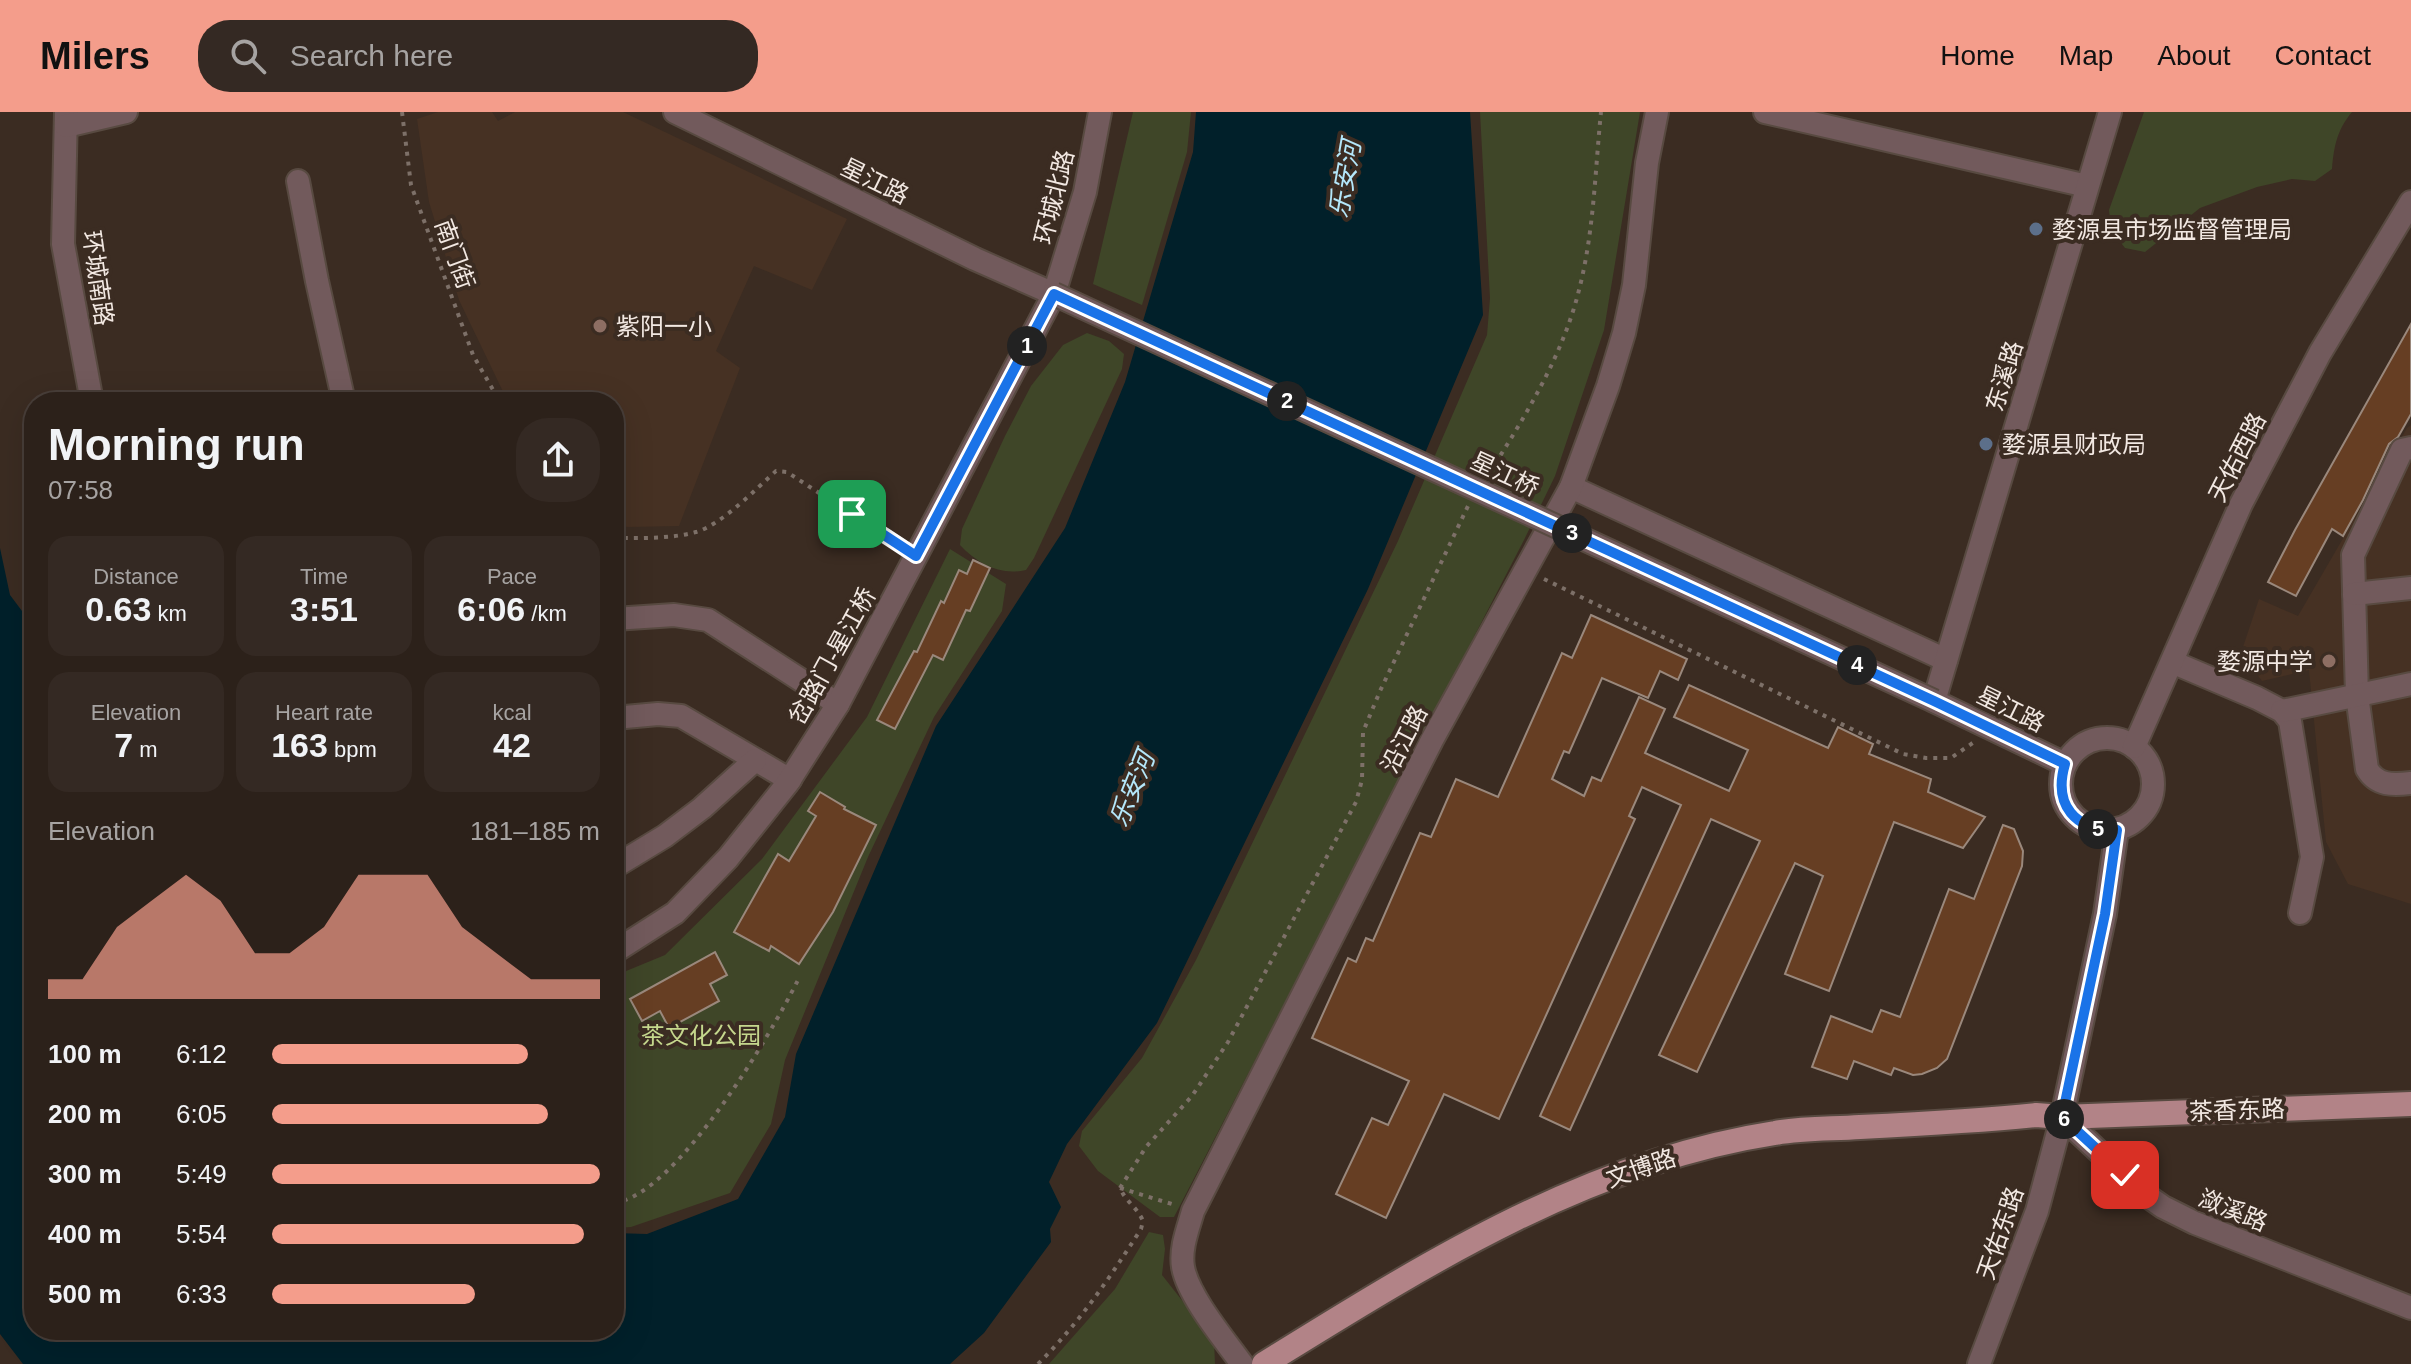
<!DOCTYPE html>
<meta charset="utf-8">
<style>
body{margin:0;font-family:Arial,"Noto Sans SC",sans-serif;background:#342923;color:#f1f3f6;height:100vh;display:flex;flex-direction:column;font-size:30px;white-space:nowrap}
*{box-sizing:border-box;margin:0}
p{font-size:26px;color:#a6a3a2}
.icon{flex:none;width:44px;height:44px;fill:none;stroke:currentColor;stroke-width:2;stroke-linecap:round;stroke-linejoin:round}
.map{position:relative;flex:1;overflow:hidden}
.panel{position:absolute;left:24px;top:280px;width:600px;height:948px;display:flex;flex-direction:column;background:#2c211a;border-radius:32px;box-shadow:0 8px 32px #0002,0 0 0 2px #483e39}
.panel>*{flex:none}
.pin{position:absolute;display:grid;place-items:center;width:68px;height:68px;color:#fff;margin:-34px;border-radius:16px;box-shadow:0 4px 12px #0006}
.km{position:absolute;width:40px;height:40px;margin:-20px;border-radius:50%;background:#222;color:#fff;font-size:22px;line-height:40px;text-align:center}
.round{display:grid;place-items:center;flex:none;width:84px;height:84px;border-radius:32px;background:#342923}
.overview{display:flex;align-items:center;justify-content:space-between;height:136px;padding:0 24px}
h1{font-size:44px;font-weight:700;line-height:60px}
.stats{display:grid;grid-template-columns:repeat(3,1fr);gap:12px;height:136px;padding:8px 24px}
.stats div{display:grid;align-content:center;border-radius:20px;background:#342923;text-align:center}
.stats b{font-size:34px;font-weight:700}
.stats small{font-size:22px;font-weight:400}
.stats p{font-size:22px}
.chart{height:224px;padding:16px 24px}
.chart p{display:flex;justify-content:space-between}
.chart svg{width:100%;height:144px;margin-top:8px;fill:#f49d8b;opacity:.7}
ul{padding:0 24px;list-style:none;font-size:26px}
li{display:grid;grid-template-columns:128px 96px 1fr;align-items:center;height:60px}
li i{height:20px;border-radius:10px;background:#f49d8b}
header{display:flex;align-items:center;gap:48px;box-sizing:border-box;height:112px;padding:0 40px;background:#f49d8b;color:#111}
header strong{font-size:38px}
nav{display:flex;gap:44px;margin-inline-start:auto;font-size:28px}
.search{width:560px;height:72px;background:#342923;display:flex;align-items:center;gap:20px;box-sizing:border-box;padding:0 28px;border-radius:32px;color:#a6a3a2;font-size:30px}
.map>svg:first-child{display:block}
.built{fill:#463123}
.green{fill:#3f4628}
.water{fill:#01202a}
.building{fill:#663e23;stroke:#9a887c;stroke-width:2}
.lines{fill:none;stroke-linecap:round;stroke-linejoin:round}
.minor-casing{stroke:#584a41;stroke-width:26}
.major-casing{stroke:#584a41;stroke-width:28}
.path{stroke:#7d7068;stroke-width:4;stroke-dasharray:4 6;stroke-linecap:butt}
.minor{stroke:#725a5c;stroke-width:22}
.major{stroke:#b28387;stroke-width:24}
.minor-bridge-casing{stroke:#584a41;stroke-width:26;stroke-linecap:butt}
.minor-bridge{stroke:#725a5c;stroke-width:22}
.route-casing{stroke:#fff;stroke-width:16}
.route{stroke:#1a73e8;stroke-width:10}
.service-dot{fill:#5c6f8a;stroke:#3b2c22;stroke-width:3}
.education-dot{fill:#8d6e63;stroke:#3b2c22;stroke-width:3}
.labels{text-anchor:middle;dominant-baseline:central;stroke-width:8;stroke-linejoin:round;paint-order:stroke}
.street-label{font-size:24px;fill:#f2e8e2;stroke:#3b2c22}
.poi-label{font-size:24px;fill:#f2e8e2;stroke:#3b2c22;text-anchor:start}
.park-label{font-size:24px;fill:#c5d78d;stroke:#3b2c22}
.water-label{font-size:26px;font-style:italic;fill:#b4e7fa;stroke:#3b2c22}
</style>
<header>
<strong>Milers</strong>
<div class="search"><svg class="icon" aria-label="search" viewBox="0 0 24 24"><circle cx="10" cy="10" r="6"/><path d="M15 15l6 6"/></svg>Search here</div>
<nav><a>Home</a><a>Map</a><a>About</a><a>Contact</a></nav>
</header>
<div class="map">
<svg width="2411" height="1252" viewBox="0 0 2411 1252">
<rect width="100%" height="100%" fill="#3b2c22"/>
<g class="built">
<path d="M438,0H492L498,9L515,0H623L847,107L812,178L754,154L716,239L740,256L679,414L628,415L614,412V290H508L459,188L429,90L417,7Z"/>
<path d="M2411,313V792L2348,772L2326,730L2309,558L2262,569L2241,541L2259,487L2298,504L2407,316Z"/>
</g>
<g class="green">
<path d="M1133,0H1191L1187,40L1142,193L1093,172Z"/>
<path d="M1480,0H1640L1604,218L1555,364L1524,428L1174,1105H1160L1098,1059L1079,1034L1082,1019L1142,946L1196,848L1398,429L1487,223L1490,186Z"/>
<path d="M2144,0H2352C2337,18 2334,34 2332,57L2315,69L2292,67L2257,75L2200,96L2145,140L2125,136L2111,118L2109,98Z"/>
<path d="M1087,221L1109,229L1124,242L1122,257L1034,446L1026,458C1000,464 978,452 960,433L962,417L1005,324L1031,274L1063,233Z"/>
<path d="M950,437L1006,472L1002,499L934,605L868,745L785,948L771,1012L730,1081L631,1115L614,1116V864L665,843L762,747L867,605Z"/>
<path d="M1149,1120L1163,1123L1165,1137L1162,1163L1214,1229L1215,1252H1049L1115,1177Z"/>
</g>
<path class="water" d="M1196,0H1470L1483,203L1368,477L1157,911L1067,1032L1049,1070L1061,1095L1050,1117L1051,1130L984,1221L950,1252H23L0,1222V436L10,483L34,515V1218H614V1121L647,1122L738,1087L785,1005L796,942L936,614L1065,416L1125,270L1193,40Z"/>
<g class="building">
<path d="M2411,212V302L2398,325L2389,332L2363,388L2343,424L2332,417L2296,484L2268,470L2295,418Z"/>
<path d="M973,448L990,456L970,499L966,498L943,548L933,543L895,617L877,608L914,539L917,540L941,489L944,491L959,458L967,462Z"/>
<path d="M1591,503L1687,547L1678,568L1660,559L1648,586L1602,566L1569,641L1564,639L1552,667L1584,684L1592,665L1601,669L1639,585L1665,597L1645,641L1729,679L1748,638L1674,605L1689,573L1828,636L1838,615L1873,632L1869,642L1931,667L1928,680L1985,705L1963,736L1894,710L1829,879L1785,862L1823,764L1795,751L1697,960L1659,943L1760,729L1711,707L1570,1018L1540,1004L1681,693L1642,675L1629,704L1635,707L1499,1007L1444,982L1386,1106L1336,1082L1372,1006L1388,1013L1409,969L1312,926L1348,846L1356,850L1366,826L1373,829L1420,721L1431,725L1456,667L1498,685L1562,541L1572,546Z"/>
<path d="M820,680L845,695L844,697L876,713L833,800L799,852L771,834L769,839L734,820L778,742L789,749L816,704L808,699Z"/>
<path d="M2003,713L2014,717L2023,739L2022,754L1947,947L1937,956L1922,962L1913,963L1894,956L1891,963L1854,949L1847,967L1812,955L1831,904L1872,920L1881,898L1900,905L1949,777L1974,787Z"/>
<path d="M715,840L727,863L710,872L719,889L669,916L660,899L642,909L630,887Z"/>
</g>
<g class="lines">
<defs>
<g id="minor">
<path d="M66,0L63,132L92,290"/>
<path d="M675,0L975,147L1054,182"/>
<path d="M1765,0L2087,74"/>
<path d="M66,14L126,0"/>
<path d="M298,69L317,169L344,290"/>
<path d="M2411,336L2402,338L2353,443L2357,583L2367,657C2377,674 2393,673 2411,671"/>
<path d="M1571,375L1946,548"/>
<path d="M2354,482L2411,476"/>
<path d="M614,507L674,503L708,508L838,592"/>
<path d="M2172,550L2257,586L2282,599L2290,609L2312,745L2300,801"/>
<path d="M2282,599L2411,572"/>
<path d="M614,606L658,602L681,604L790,668"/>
<circle cx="2107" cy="672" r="46"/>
<path d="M2134,635L2241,392L2320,241L2411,90"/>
<path d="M2065,652L1934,589L2110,0"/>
<path d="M614,755L665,724L702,696L755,648"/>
<path d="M614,840L675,801L728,746L787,672L838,592L1054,182L1085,80L1100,0"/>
<path d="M2062,1005L2143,1081L2163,1095L2195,1111L2411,1196"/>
<path d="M1242,1252C1224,1227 1188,1184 1183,1155C1180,1136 1188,1117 1193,1099L1432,628L1571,375L1608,274L1624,221L1634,173L1647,51L1657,0"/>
<path d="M1979,1252L2037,1099L2062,1005L2105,802L2117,718"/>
</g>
<path id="major" d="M1264,1252C1424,1153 1586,1050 1775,1021C1803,1016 1832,1017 1860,1015C1919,1012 1978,1009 2036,1003L2062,1005L2411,992"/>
</defs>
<use href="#minor" class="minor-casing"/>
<use href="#major" class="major-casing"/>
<g class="path">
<path d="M402,0L411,73L473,243L500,290"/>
<path d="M1490,360C1526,303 1563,243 1579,178C1594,120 1595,59 1601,0"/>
<path d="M614,426C641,426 670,427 696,420C721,413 756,377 776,359L787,360L900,434"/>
<path d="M1544,467L1903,642L1926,646H1951L1974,630"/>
<path d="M1120,1076L1146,1035L1192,984L1228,930L1356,690L1362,668L1363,620L1380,579L1468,394"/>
<path d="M1120,1076L1175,1093"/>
<path d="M614,1091C677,1083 771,922 798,868"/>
<path d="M1038,1252C1080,1210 1109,1167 1141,1117L1143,1109C1137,1095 1126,1090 1120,1076"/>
</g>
<use href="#minor" class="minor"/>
<use href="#major" class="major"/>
<defs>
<path id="minor-bridge" d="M1054,182L1934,589"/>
</defs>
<use href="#minor-bridge" class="minor-bridge-casing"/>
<use href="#minor-bridge" class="minor-bridge"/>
</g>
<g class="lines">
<defs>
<path id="route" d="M852,402L916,444L1054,182L1934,589L2065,652C2053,693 2075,719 2117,718L2105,802L2062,1005L2125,1063"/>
</defs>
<use href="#route" class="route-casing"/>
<use href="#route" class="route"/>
</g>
<g class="service-dot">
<circle cx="2036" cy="117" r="8"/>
<circle cx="1986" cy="332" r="8"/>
</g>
<g class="education-dot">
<circle cx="600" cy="214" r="8"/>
<circle cx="2329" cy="549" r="8"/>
</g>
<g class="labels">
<g class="street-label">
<text transform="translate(875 69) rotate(26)">星江路</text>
<text transform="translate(1054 85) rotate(-76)">环城北路</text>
<text transform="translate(455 142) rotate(70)">南门街</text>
<text transform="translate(98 166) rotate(82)">环城南路</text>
<text transform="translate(2004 264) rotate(-73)">东溪路</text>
<text transform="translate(2237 345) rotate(-63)">天佑西路</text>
<text transform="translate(1505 362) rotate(25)">星江桥</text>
<text transform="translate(832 544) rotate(-61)">岔路门-星江桥</text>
<text transform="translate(2011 597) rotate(26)">星江路</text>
<text transform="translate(1404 627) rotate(-63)">沿江路</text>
<text transform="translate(2237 998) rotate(-2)">茶香东路</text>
<text transform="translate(1641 1056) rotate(-19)">文博路</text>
<text transform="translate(2233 1098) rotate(22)">潋溪路</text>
<text transform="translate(2000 1121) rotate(-71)">天佑东路</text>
</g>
<g class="poi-label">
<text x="2052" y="117">婺源县市场监督管理局</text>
<text x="616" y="214">紫阳一小</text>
<text x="2002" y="332">婺源县财政局</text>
<text x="2313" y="549" text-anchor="end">婺源中学</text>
</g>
<g class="park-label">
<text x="701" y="923">茶文化公园</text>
</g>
<g class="water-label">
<text transform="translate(1345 67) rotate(-80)">乐安河</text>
<text transform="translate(1132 677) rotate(-68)">乐安河</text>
</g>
</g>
</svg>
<div class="pin" style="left:852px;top:402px;background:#1e9e55"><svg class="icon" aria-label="arrive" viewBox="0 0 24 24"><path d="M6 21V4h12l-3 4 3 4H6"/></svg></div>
<div class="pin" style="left:2125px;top:1063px;background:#d93025"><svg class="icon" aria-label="check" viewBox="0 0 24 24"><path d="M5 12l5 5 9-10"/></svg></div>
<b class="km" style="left:1027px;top:234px">1</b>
<b class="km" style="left:1287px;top:289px">2</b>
<b class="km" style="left:1572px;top:421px">3</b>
<b class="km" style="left:1857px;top:553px">4</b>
<b class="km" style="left:2098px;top:717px">5</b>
<b class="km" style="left:2064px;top:1007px">6</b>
<section class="panel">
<div class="overview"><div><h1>Morning run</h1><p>07:58</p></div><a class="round"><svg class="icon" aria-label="share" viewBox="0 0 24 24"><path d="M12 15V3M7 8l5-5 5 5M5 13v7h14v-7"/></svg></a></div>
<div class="stats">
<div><p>Distance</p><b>0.63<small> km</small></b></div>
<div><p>Time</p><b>3:51</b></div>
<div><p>Pace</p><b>6:06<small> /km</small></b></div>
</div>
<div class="stats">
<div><p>Elevation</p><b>7<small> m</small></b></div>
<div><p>Heart rate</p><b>163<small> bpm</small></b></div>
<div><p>kcal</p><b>42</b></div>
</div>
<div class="chart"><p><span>Elevation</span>181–185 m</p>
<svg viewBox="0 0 160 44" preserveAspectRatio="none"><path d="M0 44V38L10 38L20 22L30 14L40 6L50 14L60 30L70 30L80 22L90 6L100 6L110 6L120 22L130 30L140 38L150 38L160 38V44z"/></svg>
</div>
<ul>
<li><b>100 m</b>6:12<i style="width:78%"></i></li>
<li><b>200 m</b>6:05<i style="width:84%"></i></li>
<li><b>300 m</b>5:49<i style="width:100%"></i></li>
<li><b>400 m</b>5:54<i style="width:95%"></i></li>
<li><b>500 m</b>6:33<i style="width:62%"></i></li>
</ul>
</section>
</div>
